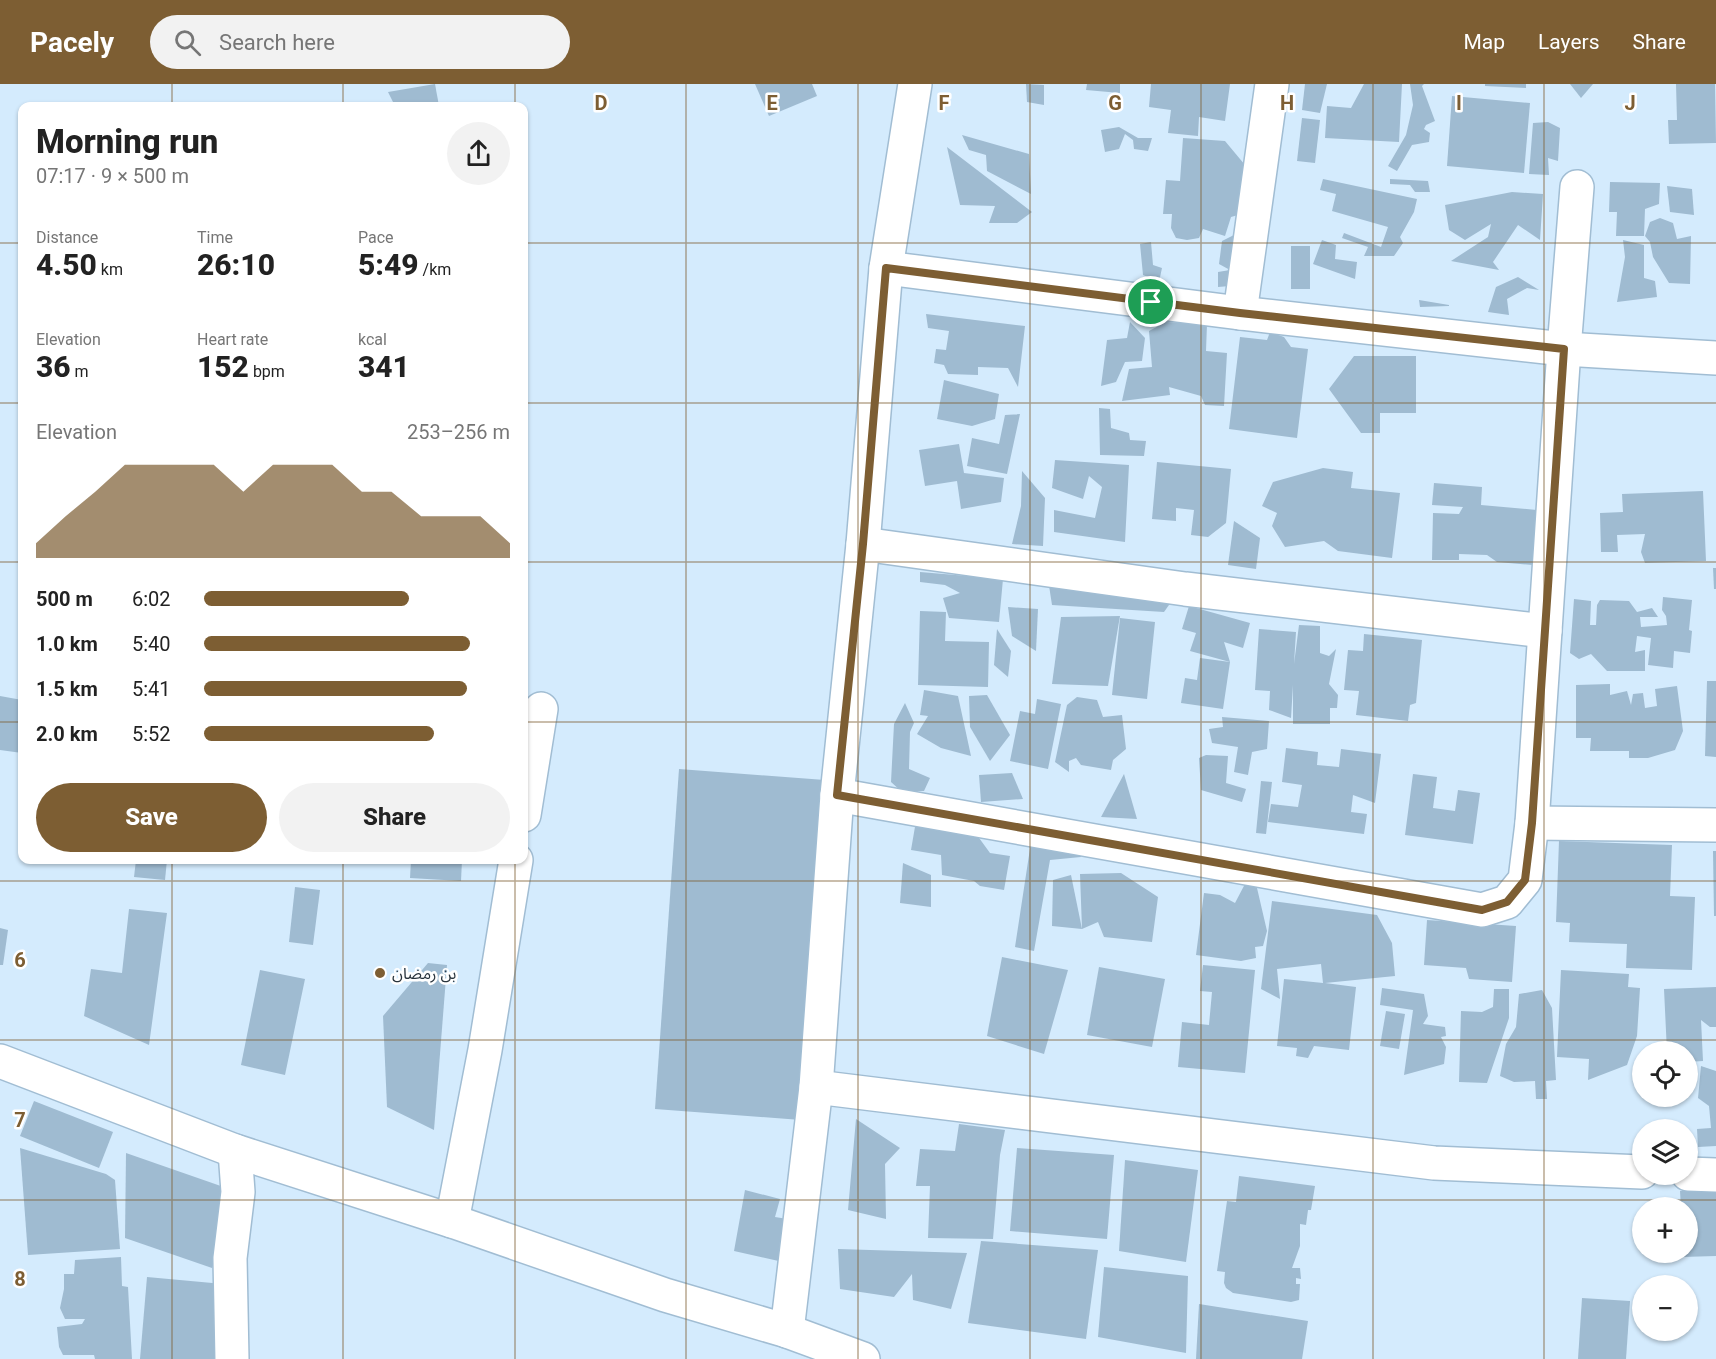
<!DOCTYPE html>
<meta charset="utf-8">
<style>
body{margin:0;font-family:Roboto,"Noto Sans Arabic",sans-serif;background:#f2f2f2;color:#222;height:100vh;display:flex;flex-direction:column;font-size:22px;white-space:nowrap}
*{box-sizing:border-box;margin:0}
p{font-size:20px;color:#767676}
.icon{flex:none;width:33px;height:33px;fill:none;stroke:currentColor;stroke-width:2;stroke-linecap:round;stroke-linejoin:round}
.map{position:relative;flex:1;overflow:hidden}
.sheet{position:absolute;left:18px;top:18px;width:510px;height:762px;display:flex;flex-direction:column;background:#fff;border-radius:12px;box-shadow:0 2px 4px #0004}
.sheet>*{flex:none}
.tools{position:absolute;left:1632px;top:957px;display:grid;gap:12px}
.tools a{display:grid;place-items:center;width:66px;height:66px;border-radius:50%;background:#fff;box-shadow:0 2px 4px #0004;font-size:30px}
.pin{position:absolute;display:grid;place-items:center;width:51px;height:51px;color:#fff;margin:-26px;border:3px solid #fff;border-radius:50%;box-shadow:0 2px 6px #0007}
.round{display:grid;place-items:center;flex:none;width:63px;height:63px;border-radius:32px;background:#f2f2f2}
.headline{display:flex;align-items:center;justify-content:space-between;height:102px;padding:0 18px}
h1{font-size:33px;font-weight:800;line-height:45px}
.stats{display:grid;grid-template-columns:repeat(3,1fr);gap:9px;height:102px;padding:6px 18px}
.stats div{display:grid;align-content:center}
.stats b{font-size:30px;font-weight:800}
.stats small{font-size:16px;font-weight:400}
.stats p{font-size:16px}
.chart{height:168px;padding:12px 18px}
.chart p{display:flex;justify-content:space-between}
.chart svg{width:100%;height:108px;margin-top:6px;fill:#7d5e33;opacity:.7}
.cta{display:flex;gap:12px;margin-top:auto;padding:12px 18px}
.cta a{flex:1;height:69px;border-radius:36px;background:#7d5e33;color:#fff;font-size:24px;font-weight:800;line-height:69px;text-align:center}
.cta a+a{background:#f2f2f2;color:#222}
ul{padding:0 18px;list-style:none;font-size:20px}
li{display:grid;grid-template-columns:96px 72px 1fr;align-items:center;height:45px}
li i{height:15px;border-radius:8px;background:#7d5e33}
header{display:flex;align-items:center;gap:36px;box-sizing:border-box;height:84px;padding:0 30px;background:#7d5e33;color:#fff}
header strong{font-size:28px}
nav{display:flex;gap:33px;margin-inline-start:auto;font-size:21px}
.search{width:420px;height:54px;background:#f2f2f2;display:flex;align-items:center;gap:15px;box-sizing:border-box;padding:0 21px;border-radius:33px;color:#767676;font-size:22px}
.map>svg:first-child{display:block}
.building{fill:#9fbbd1}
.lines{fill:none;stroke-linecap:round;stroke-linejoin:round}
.minor-casing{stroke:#a1bdd3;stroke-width:36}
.minor{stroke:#fff;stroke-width:33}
.route-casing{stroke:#fff;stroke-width:12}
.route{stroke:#7d5e33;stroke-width:8}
.grid{fill:none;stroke:#7d5e33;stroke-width:1.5;stroke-opacity:0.55}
.poi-dot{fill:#7d5e33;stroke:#fff;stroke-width:2}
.labels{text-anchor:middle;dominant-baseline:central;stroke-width:5;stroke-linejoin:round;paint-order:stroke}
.poi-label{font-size:16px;fill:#29343d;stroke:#fff;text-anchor:start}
.grid-label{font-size:20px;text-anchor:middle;font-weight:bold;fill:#7d5e33;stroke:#fff;stroke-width:5;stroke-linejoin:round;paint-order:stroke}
</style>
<header>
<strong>Pacely</strong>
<div class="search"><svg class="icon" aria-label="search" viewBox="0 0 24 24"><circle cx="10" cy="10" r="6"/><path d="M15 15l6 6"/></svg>Search here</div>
<nav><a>Map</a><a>Layers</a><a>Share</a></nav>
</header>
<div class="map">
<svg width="1716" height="1275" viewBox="0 0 1716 1275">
<rect width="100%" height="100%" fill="#d4ebfd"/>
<g class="building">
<path d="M435,0L439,22H395L388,8Z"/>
<path d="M755,0H812L817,12L769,32Z"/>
<path d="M1026,0L1044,1V21L1027,18Z"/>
<path d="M1087,0H1120V9L1086,6Z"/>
<path d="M1151,0H1230L1225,37L1199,33L1198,52L1168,49L1171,26L1149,23Z"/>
<path d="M1305,0H1327L1320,29L1302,26Z"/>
<path d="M1364,0H1402L1399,58L1325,54L1327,22L1351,24Z"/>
<path d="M1410,0H1424L1422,2L1435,37L1426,41L1424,45L1430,49L1429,58L1412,61L1397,87L1388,82L1406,51L1413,21Z"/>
<path d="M1485,0H1526V4L1485,2Z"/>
<path d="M1570,0H1593L1581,14Z"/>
<path d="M1676,0H1715L1716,59L1669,60L1668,36H1677Z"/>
<path d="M1452,12L1530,19L1524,89L1447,82Z"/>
<path d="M1302,34L1320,36L1315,79L1297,77Z"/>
<path d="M1548,38L1560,44L1558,77L1548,74L1549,91L1529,90L1533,39Z"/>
<path d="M1119,43L1138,54H1152L1148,67L1134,65L1133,56L1125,50L1119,65L1105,68L1101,46Z"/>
<path d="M962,51L1029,70L1031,110L987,87L986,71L969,66Z"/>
<path d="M1183,54L1225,57L1245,81L1238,131L1231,133L1225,152L1203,145L1199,154L1187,156L1176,154L1171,144L1172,130H1163L1166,96L1180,97Z"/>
<path d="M947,63L1032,128L1017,139H989L995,122L960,121Z"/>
<path d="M1323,95L1417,115L1414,128L1400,153L1403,159L1394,172H1364L1368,163L1342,154L1344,149L1381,163L1388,143L1332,127L1336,110L1320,106Z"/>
<path d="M1390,95L1428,97L1430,108H1415L1410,101L1390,100Z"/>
<path d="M1610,98L1660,99L1659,120L1645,125L1644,152H1616L1617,128H1609Z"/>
<path d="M1667,102L1692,105L1694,131L1670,128Z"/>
<path d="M1512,108L1543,110L1540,156L1518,141L1493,178L1499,186L1451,177L1488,153L1491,140L1465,156L1449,146L1445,121Z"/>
<path d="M1660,134L1673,139L1677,155L1691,152L1690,200L1669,199L1653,173L1650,158L1645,152L1650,138Z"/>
<path d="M1234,151L1230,186L1219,180L1222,157Z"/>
<path d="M1322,156L1336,161L1335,175L1357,178L1355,195L1313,180Z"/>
<path d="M1623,156L1644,161V194L1655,197L1657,213L1617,218L1625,173Z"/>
<path d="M1151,158L1153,181L1162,184L1159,198L1143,191L1140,160Z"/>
<rect x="1291" y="162" width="19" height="43"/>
<path d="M1230,186V202L1218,203V188Z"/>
<path d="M1518,193L1539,206L1527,204L1507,215L1509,231L1488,228L1496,203Z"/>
<path d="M1419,216L1449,221V222L1420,223Z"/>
<path d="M926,230L1025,242L1018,303L1008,284L978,283V291L948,290L944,281L934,279L936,265L946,266L949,247L928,244Z"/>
<path d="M1130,238L1145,254L1142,277L1125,278L1116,298L1101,302L1107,256L1127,254Z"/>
<path d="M1166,238L1207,240L1206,267L1227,269L1224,322L1205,321L1201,312L1169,303L1170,311L1122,317L1129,285L1152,283L1149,247Z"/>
<path d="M1270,248L1284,253L1291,263L1308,265L1297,354L1229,345L1240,253L1267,256Z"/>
<path d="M1354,272H1416V329H1380V349H1361L1329,305Z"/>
<path d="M944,296L999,310L995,335L972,342L937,335Z"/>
<path d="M1099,324L1110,325L1111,344L1129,349L1130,356L1146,357L1144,372L1100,371Z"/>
<path d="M1020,330L1007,390L967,382L972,354L999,360L1005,331Z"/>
<path d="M959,360L964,389L1004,394L1001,418L961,425L957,397L925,402L919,366Z"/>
<path d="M1055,376L1129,381L1125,458L1054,448V426L1095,434L1102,403L1089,392L1083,415L1052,404Z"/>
<path d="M1157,378L1231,385L1226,439L1208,453L1191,451L1194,426L1176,424V437L1152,435Z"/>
<path d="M1323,384L1353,388L1351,404L1400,409L1392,474L1338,467L1324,457L1285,463L1272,442L1277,429L1262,422L1273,398Z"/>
<path d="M1022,387L1045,414L1043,462L1012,460L1021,422Z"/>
<path d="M1434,399L1482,403L1481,421L1537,426L1533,481L1497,478L1487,471L1459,470V476H1432L1433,429L1459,430L1463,423L1432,421Z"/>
<path d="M1703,407L1706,477L1645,479L1641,468L1645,450L1617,451L1618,468H1601L1600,429L1623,428L1622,410Z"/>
<path d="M1234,437L1260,454L1256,485L1228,481Z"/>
<path d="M1713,484H1716V505H1714Z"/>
<path d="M920,488L1003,495L999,538L949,534L943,514L960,509L945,501L920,498Z"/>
<path d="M1048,495L1176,511L1164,528L1052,521Z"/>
<path d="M1663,513L1692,516L1689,546L1692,547L1690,569L1674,567L1673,584L1648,581L1651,554L1637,552L1635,568L1645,566V587H1607L1591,570L1579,575L1570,569L1574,515L1591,517L1590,541H1596L1597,521L1600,516L1629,517L1637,528L1652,524L1658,533H1640L1641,543L1667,541L1666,532L1662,526Z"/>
<path d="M1189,522L1250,539L1243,564L1224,558L1230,578L1190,567L1196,549L1182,545Z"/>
<path d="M1008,523L1038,525L1036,567L1012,552Z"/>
<path d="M920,527L946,528L945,557L989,558L988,603L918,601Z"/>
<path d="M1120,532L1108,602L1052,600L1061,533Z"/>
<path d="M1120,534L1155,538L1147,615L1112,611Z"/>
<path d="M1299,541L1320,542V569L1329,572L1336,565L1329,600L1338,611L1337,624H1330V640H1293V601L1291,634L1269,626L1270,607L1255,606L1259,545L1296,548L1294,580Z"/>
<path d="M997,545L1011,567L1008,593L994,581Z"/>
<path d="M1364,550L1422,556L1416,619L1410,621L1408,637L1356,631L1359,607L1344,606L1348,566L1363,567Z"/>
<path d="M1200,574L1230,578L1223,625L1181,619L1185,594L1197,596Z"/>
<path d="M1707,597H1716V673L1705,672Z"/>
<path d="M1610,600V611L1627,607L1631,621L1633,610L1643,609L1645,624L1657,622L1655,605L1677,602L1683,647L1675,666L1648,674H1629V667H1590L1591,654H1576V601Z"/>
<path d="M924,606L958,612L971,672L941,664L917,650L928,632L920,631Z"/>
<path d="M987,611L1010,651L990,677L970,643L969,612Z"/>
<path d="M0,612L22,616V669L0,666Z"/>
<path d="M1077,613L1097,616L1103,633L1122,631L1126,665L1113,676L1111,686L1081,681L1076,674L1069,677V688L1055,678L1067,621Z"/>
<path d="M1037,615L1061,620L1048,685L1010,677L1020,627L1035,630Z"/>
<path d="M905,619L914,639L910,648L909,685L930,694L924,707H901L891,698L894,640Z"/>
<path d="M1222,633L1269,637L1267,665L1252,668L1248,691L1234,688L1238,663L1212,659L1209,645L1223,643Z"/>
<path d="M1286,664L1318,668L1317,681L1339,683L1341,665L1381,670L1375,719L1353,711L1351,728L1367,730L1364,750L1268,738L1271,720L1298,723L1302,701L1282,698Z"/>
<path d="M1206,671L1228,672L1226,699L1246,705L1242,718L1201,706L1199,674Z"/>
<path d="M679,685L838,697L814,1037L655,1025Z"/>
<path d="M1012,689L1023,715L981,718L979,691Z"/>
<path d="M1124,690L1137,735L1101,733Z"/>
<path d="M1413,690L1437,693L1433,724L1455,727L1458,706L1480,709L1473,760L1405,751Z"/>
<path d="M1261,697L1272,698L1266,750L1256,749Z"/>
<path d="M916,737L974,747L990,769L1010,772L1004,806L980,802L974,797L942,791L941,771L911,766Z"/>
<path d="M1559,757L1672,761L1670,812L1695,813L1692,886L1626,884L1627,860L1569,858L1570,839L1556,838Z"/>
<path d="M1031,758L1080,762L1081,773L1050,776L1034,867L1015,863Z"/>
<path d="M1713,767H1716V832H1714Z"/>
<path d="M136,776H167L165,796L134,793Z"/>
<path d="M411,776H462L461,797L410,794Z"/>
<path d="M903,779L931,791V823L900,819Z"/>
<path d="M1121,789L1158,813L1152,858L1104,853L1098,838L1082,845L1080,790Z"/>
<path d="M1071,791L1082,845L1052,842L1053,796Z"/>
<path d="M1246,798L1257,804L1267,847L1263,862L1255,863L1256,874L1241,877L1196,871L1204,809L1220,811L1235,819Z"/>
<path d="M295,803L320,806L313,861L289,858Z"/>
<path d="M1272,817L1377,831L1392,859L1395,892L1325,899L1356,903L1349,966L1314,962L1308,974L1296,972L1297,964L1277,962L1284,895L1323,899L1321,880L1277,885L1280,915L1261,905Z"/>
<path d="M129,825L167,829L149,961L84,932L91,885L122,889Z"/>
<path d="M1427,836L1516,842L1512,898L1469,895L1466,884L1424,881Z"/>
<path d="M0,844L8,846L3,881H0Z"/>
<path d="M1002,873L1068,886L1044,970L987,952Z"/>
<path d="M428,879L447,881L434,1046L387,1023L383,932Z"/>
<path d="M1203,881L1255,886L1245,989L1178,983L1182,938L1209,941L1212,908L1200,907Z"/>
<path d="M1099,883L1165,895L1152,963L1087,951Z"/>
<path d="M260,886L305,895L285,991L241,981Z"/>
<path d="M1561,886L1629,890L1628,903L1640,904L1637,952L1627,981L1588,996L1589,975L1557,973Z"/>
<path d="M1716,903V943H1710L1701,936L1703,977L1688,978V968H1667L1664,905Z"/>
<path d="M1382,904L1424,910L1428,932L1423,940L1445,943L1446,952L1441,953L1446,963L1444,980L1404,991L1413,926L1380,921Z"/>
<path d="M1494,905H1509V934L1487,999L1459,998L1461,927L1482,928L1493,923Z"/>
<path d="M1542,906L1552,924L1556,996L1546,997L1547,1015H1536L1535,997L1514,998L1500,992L1506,960L1516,943L1519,910Z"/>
<path d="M1386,927L1405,930L1399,965L1380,962Z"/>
<path d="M1701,982L1716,987V1062L1698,1063L1697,1045L1711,1044L1709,1022L1698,1014Z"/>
<path d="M34,1017L113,1048L99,1084L20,1052Z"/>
<path d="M856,1035L900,1064L885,1080L886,1135L848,1126Z"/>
<path d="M959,1040L1005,1046L1000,1071L993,1155L928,1154L930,1102H916L920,1065L955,1067Z"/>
<path d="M20,1064L106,1090L115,1096L120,1165L28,1171Z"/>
<path d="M1017,1064L1114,1071L1107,1155L1010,1147Z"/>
<path d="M126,1069L238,1108L212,1184L125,1154Z"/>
<path d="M1125,1076L1198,1086L1186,1178L1119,1167Z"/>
<path d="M1239,1092L1315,1102L1311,1126H1308L1306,1141L1300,1140V1162L1292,1184H1300L1301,1195L1296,1194V1200H1300L1299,1216L1291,1218L1233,1209L1226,1204L1224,1199L1225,1188L1217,1187L1227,1117L1236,1118Z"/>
<path d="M745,1106L780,1115L775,1133L800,1137L783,1178L734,1167Z"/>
<path d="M1716,1106V1172L1682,1173V1168H1688V1124H1681L1680,1107Z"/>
<path d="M981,1157L1098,1166L1086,1255L968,1239Z"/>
<path d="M838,1165L967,1169L951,1225L913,1216L912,1190L894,1213L840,1205Z"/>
<path d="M121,1173L122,1202L128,1203L132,1275H95L94,1271H63L59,1263L57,1243L82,1240L85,1235H65L60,1224L64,1205V1190H74L75,1176Z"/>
<path d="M1104,1183L1188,1192L1186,1269L1098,1253Z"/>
<path d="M147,1193L245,1202L238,1275H140Z"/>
<path d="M1582,1214L1630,1217L1626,1275H1578Z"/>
<path d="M1199,1220L1308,1237L1302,1275H1196Z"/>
</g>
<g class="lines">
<defs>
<g id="minor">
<path d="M886,184L1240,229L1564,265L1716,274"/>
<path d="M1240,229L1272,0"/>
<path d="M863,460L1185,505L1545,547"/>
<path d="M837,711L1482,826L1507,818L1525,796L1532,739L1564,265L1577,103"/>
<path d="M524,731L541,625"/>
<path d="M1532,739L1716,741"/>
<path d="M0,977L235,1067L452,1137L665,1211L787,1247L863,1275"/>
<path d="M816,1003L1434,1079L1642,1088"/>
<path d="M1688,1090L1716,1091"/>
<path d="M452,1137L485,966L516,776"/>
<path d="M787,1247L816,1003L837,711L863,460L886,184L915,0"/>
<path d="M232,1275L230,1174L238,1108L235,1067"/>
</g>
</defs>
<use href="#minor" class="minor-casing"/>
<use href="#minor" class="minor"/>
</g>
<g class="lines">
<defs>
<path id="route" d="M886,184L1240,229L1564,265L1532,739L1525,796L1507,818L1482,826L837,711L863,460Z"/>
</defs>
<use href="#route" class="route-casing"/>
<use href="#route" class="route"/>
</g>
<path class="grid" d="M172,0V22M343,0V22M515,0V22M686,0V1275M858,0V1275M1030,0V1275M1201,0V1275M1373,0V1275M1544,0V1275M0,159H22M524,159H1716M0,319H22M524,319H1716M0,478H22M524,478H1716M0,638H22M524,638H1716M172,776V1275M343,776V1275M515,776V1275M0,797H1716M0,956H1716M0,1116H1716"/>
<circle class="poi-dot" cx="380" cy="889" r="6"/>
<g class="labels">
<g class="poi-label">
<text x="392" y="889">بن رمضان</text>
</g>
</g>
<g class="grid-label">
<text x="601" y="26">D</text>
<text x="772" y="26">E</text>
<text x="944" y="26">F</text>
<text x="1115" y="26">G</text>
<text x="1287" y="26">H</text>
<text x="1459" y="26">I</text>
<text x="1630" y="26">J</text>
<text x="20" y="883">6</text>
<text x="20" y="1043">7</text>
<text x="20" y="1202">8</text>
</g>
</svg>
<div class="tools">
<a><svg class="icon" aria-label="locate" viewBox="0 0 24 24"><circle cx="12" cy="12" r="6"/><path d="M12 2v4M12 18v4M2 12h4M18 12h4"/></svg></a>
<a><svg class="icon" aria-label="layers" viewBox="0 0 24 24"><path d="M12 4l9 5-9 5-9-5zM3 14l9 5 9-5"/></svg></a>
<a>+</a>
<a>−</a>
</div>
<div class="pin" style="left:1151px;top:218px;background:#1e9e55"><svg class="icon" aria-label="arrive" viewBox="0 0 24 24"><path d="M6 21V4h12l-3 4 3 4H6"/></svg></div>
<section class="sheet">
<div class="headline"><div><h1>Morning run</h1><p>07:17 · 9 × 500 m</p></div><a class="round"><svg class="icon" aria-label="share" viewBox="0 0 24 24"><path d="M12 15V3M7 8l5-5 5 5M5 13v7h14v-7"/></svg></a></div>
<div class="stats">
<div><p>Distance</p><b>4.50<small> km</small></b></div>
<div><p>Time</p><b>26:10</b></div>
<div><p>Pace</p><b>5:49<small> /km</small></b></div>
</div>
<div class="stats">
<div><p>Elevation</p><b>36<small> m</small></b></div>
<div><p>Heart rate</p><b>152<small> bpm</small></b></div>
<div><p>kcal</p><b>341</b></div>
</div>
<div class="chart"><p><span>Elevation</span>253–256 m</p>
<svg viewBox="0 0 160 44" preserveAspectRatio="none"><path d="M0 44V38L10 27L20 17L30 6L40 6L50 6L60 6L70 17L80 6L90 6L100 6L110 17L120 17L130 27L140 27L150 27L160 38V44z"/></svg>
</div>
<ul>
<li><b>500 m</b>6:02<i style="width:67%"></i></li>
<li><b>1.0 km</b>5:40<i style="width:87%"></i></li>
<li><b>1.5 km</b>5:41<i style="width:86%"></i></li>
<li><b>2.0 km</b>5:52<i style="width:75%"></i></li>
</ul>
<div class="cta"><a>Save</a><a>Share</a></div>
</section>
</div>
